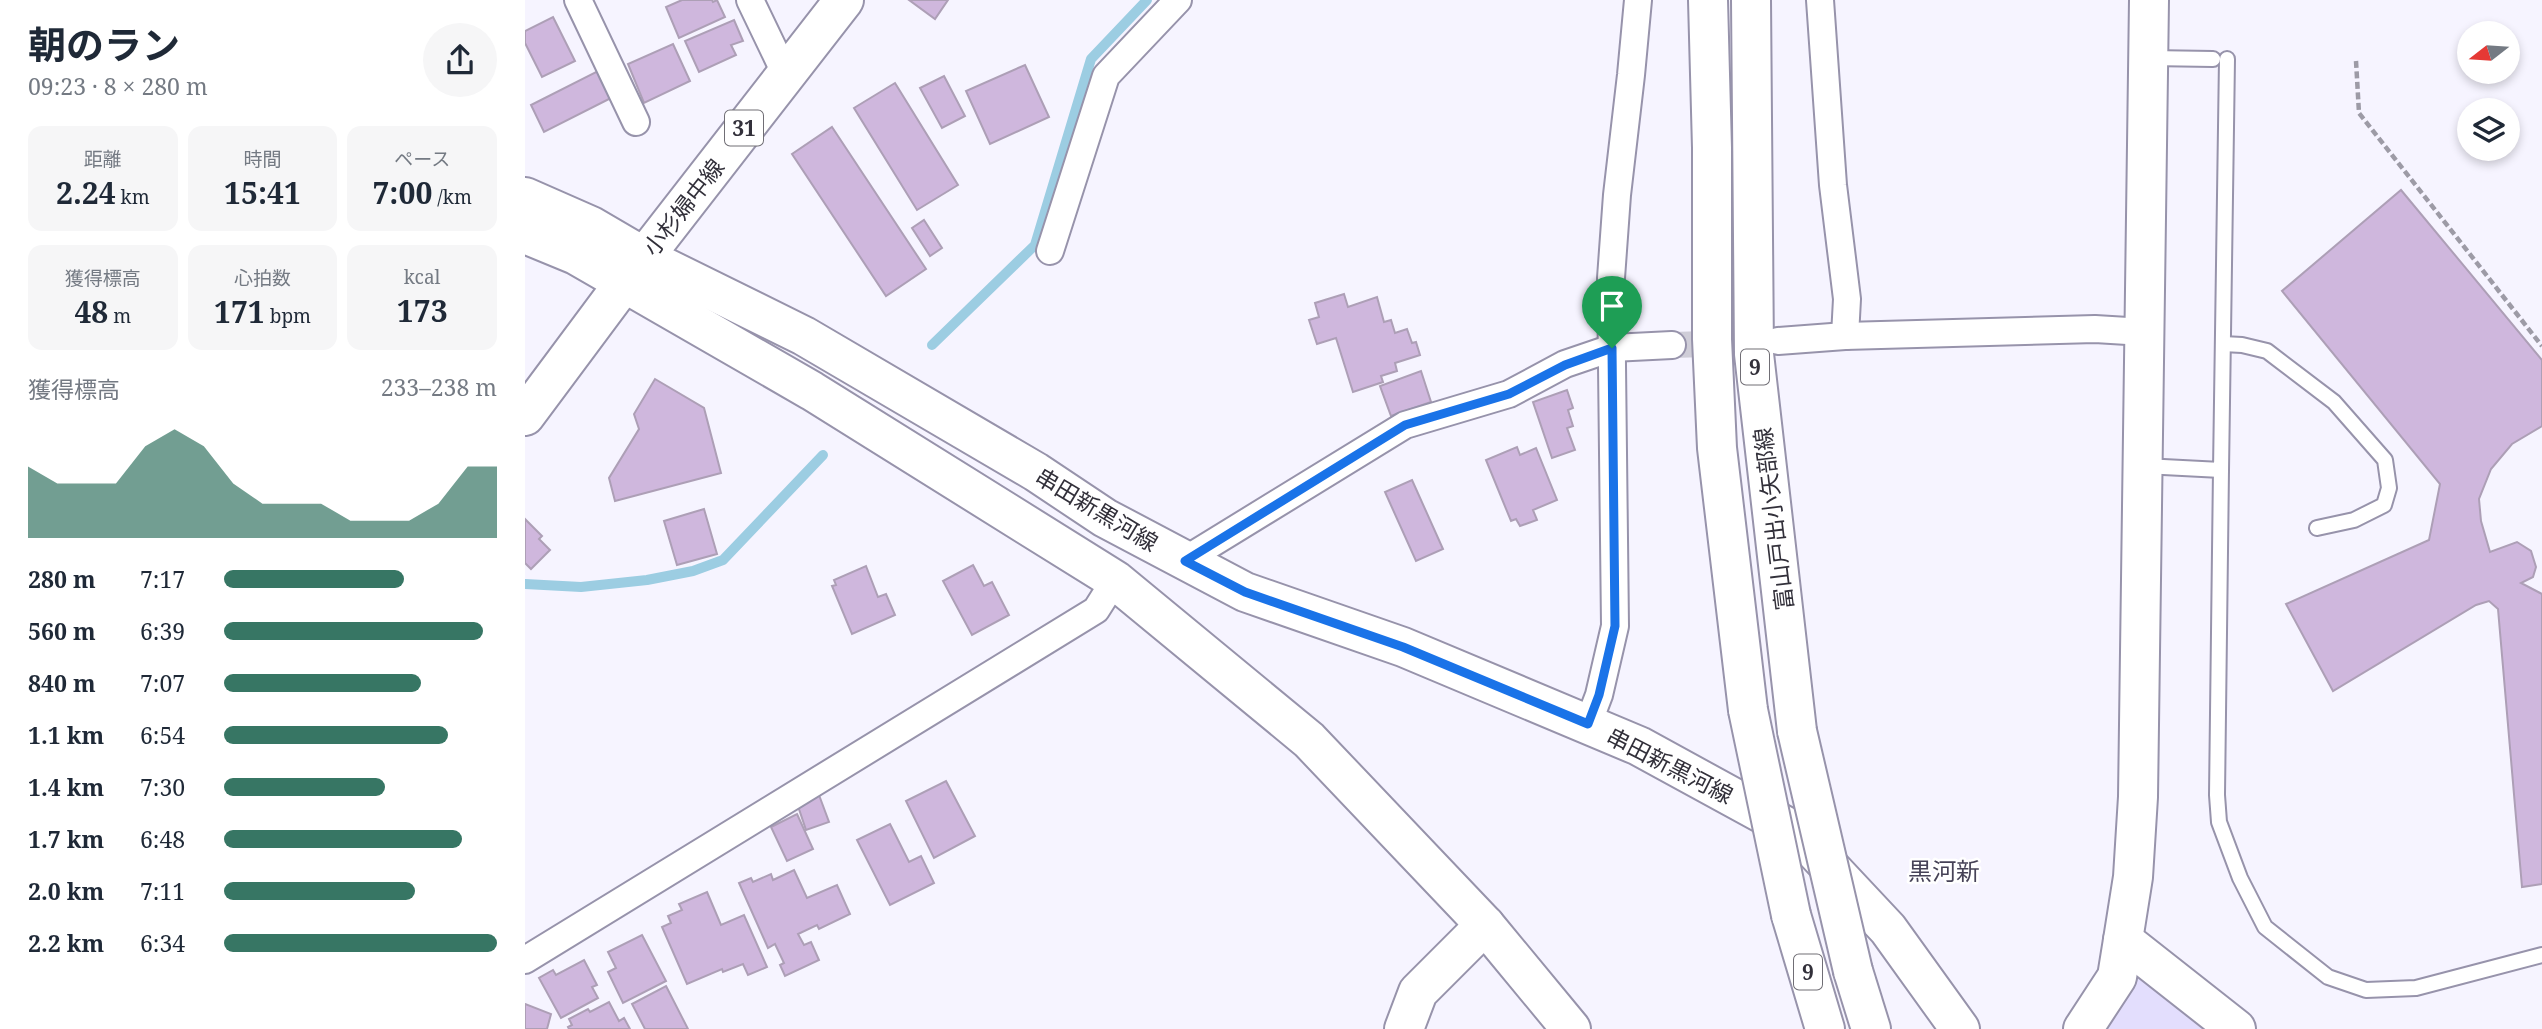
<!DOCTYPE html>
<html lang="ja">
<meta charset="utf-8">
<style>
body{margin:0;font-family:"Noto Serif","Noto Sans JP",serif;background:#f6f6f7;color:#1f2937;height:100vh;display:flex;flex-direction:column;font-size:26px;white-space:nowrap}
*{box-sizing:border-box;margin:0}
p{font-size:23px;color:#747a83}
.icon{flex:none;width:38px;height:38px;fill:none;stroke:currentColor;stroke-width:2;stroke-linecap:round;stroke-linejoin:round}
.map{position:relative;flex:1;overflow:hidden}
.sheet{display:flex;flex-direction:column;background:#fff;width:525px}
.sheet>*{flex:none}
.needle{width:46px;rotate:253deg}
.controls{position:absolute;left:1932px;top:21px;display:grid;gap:14px}
.controls a{display:grid;place-items:center;width:63px;height:63px;border-radius:50%;background:#fff;box-shadow:0 4px 10px #0003;font-size:35px}
.pin{position:absolute;display:grid;place-items:center;width:60px;height:60px;color:#fff;margin:-72px -30px;border-radius:50% 50% 50% 0;rotate:-45deg;box-shadow:0 0 7px #0007}
.pin .icon{rotate:45deg}
.round{display:grid;place-items:center;flex:none;width:74px;height:74px;border-radius:37px;background:#f6f6f7}
.summary{display:flex;align-items:center;justify-content:space-between;height:119px;padding:0 28px}
h1{font-size:38px;font-weight:700;line-height:52px}
.metrics{display:grid;grid-template-columns:repeat(3,1fr);gap:10px;height:119px;padding:7px 28px}
.metrics div{display:grid;align-content:center;border-radius:14px;background:#f6f6f7;text-align:center}
.metrics b{font-size:30px;font-weight:700}
.metrics small{font-size:19px;font-weight:400}
.metrics p{font-size:19px}
.chart{height:196px;padding:14px 28px}
.chart p{display:flex;justify-content:space-between}
.chart svg{width:100%;height:126px;margin-top:7px;fill:#377664;opacity:.7}
ul{padding:0 28px;list-style:none;font-size:23px}
li{display:grid;grid-template-columns:112px 84px 1fr;align-items:center;height:52px}
li i{height:18px;border-radius:9px;background:#377664}
main{display:flex;flex:1;min-height:0}
.map>svg:first-child{display:block}
.green{fill:#e3defd}
.lines{fill:none;stroke-linecap:round;stroke-linejoin:round}
.stream{stroke:#9ccde2;stroke-width:10}
.building{fill:#cfb7dd;stroke:#ad9fb6;stroke-width:2}
.street-tunnel{stroke:#cfcdd8;stroke-width:26;stroke-dasharray:26 13;stroke-linecap:butt}
.lane-casing{stroke:#9793ab;stroke-width:18}
.street-casing{stroke:#9793ab;stroke-width:30}
.secondary-casing{stroke:#9793ab;stroke-width:42}
.primary-casing{stroke:#9793ab;stroke-width:42}
.path{stroke:#9d9ba6;stroke-width:4.5;stroke-dasharray:7 3.5;stroke-linecap:butt}
.lane{stroke:#fff;stroke-width:14}
.street{stroke:#fff;stroke-width:26}
.secondary{stroke:#fff;stroke-width:38}
.primary{stroke:#fff;stroke-width:38}
.primary-bridge-casing{stroke:#9793ab;stroke-width:42;stroke-linecap:butt}
.primary-bridge{stroke:#fff;stroke-width:38}
.route-casing{stroke:#fff;stroke-width:14}
.route{stroke:#1a73e8;stroke-width:9}
.labels{text-anchor:middle;dominant-baseline:central;stroke-width:5;stroke-linejoin:round;paint-order:stroke}
.shield{fill:#fff;stroke:#706e75;stroke-width:2}
.shield-label{font-size:21px;font-weight:bold;fill:#32303a}
.street-label{font-size:23px;fill:#32303a;stroke:#fff}
.neighbourhood-label{font-size:24px;fill:#464257;stroke:#fff}
</style>
<main>
<section class="sheet">
<div class="summary"><div><h1>朝のラン</h1><p>09:23 · 8 × 280 m</p></div><a class="round"><svg class="icon" aria-label="share" viewBox="0 0 24 24"><path d="M12 15V3M7 8l5-5 5 5M5 13v7h14v-7"/></svg></a></div>
<div class="metrics">
<div><p>距離</p><b>2.24<small> km</small></b></div>
<div><p>時間</p><b>15:41</b></div>
<div><p>ペース</p><b>7:00<small> /km</small></b></div>
</div>
<div class="metrics">
<div><p>獲得標高</p><b>48<small> m</small></b></div>
<div><p>心拍数</p><b>171<small> bpm</small></b></div>
<div><p>kcal</p><b>173</b></div>
</div>
<div class="chart"><p><span>獲得標高</span>233–238 m</p>
<svg viewBox="0 0 160 44" preserveAspectRatio="none"><path d="M0 44V19L10 25L20 25L30 25L40 12L50 6L60 12L70 25L80 32L90 32L100 32L110 38L120 38L130 38L140 32L150 19L160 19V44z"/></svg>
</div>
<ul>
<li><b>280 m</b>7:17<i style="width:66%"></i></li>
<li><b>560 m</b>6:39<i style="width:95%"></i></li>
<li><b>840 m</b>7:07<i style="width:72%"></i></li>
<li><b>1.1 km</b>6:54<i style="width:82%"></i></li>
<li><b>1.4 km</b>7:30<i style="width:59%"></i></li>
<li><b>1.7 km</b>6:48<i style="width:87%"></i></li>
<li><b>2.0 km</b>7:11<i style="width:70%"></i></li>
<li><b>2.2 km</b>6:34<i style="width:100%"></i></li>
</ul>
</section>
<div class="map">
<svg width="2017" height="1029" viewBox="0 0 2017 1029">
<rect width="100%" height="100%" fill="#f6f4ff"/>
<path class="green" d="M1604,958L1693,1029H1570Z"/>
<g class="lines">
<g class="stream">
<path d="M407,345L510,245L566,59L622,0"/>
<path d="M0,584L56,587L122,580L168,571L198,560L298,455"/>
</g>
</g>
<g class="building">
<path d="M157,0H187L188,2L192,0L200,17L154,38L141,7Z"/>
<path d="M384,0H423L410,19Z"/>
<path d="M28,17L50,61L17,77L0,43V31Z"/>
<path d="M209,20L218,41L206,45L211,55L174,72L160,41Z"/>
<path d="M148,44L165,81L119,103L103,64Z"/>
<path d="M500,65L524,117L465,144L441,91Z"/>
<path d="M75,70L88,97L19,132L6,105Z"/>
<path d="M419,76L440,116L417,128L395,88Z"/>
<path d="M370,83L433,185L392,210L329,108Z"/>
<path d="M307,127L401,269L361,296L267,154Z"/>
<path d="M1876,190L2017,360V426L1987,444L1966,469L1954,499L1956,521L1965,552L1992,542L2006,551L2011,567L2008,577L1996,583L2017,594V884L1997,887L1973,609L1964,601L1951,605L1808,691L1761,604L1904,540L1915,484L1757,291Z"/>
<path d="M399,220L417,248L405,256L387,228Z"/>
<path d="M819,294L823,307L852,297L859,322L866,320L870,333L882,329L887,343L891,342L895,355L870,363L872,371L856,376L858,382L828,392L811,338L792,344L784,320L794,317L790,303Z"/>
<path d="M896,371L906,402L866,416L855,386Z"/>
<path d="M130,379L179,408L196,473L90,501L84,478L114,429L109,414Z"/>
<path d="M1042,390L1048,408L1043,410L1048,426L1042,428L1050,450L1027,458L1008,402Z"/>
<path d="M992,447L995,455L1011,448L1032,500L1008,510L1012,520L995,526L991,519L986,521L961,460Z"/>
<path d="M887,480L918,549L891,561L860,492Z"/>
<path d="M179,509L192,554L152,565L139,521Z"/>
<path d="M0,519L17,536L14,539L25,550L6,569L0,563Z"/>
<path d="M448,565L459,586L467,582L484,615L447,635L418,581Z"/>
<path d="M341,566L353,597L361,594L370,615L327,634L307,586L311,585L309,580Z"/>
<path d="M421,781L450,836L409,858L381,801Z"/>
<path d="M294,795L304,822L281,830L272,803Z"/>
<path d="M272,814L288,849L262,861L246,827Z"/>
<path d="M365,824L384,862L396,856L409,883L365,905L332,840Z"/>
<path d="M269,870L282,898L312,885L325,914L294,929L292,925L273,934L279,945L286,942L294,960L260,976L255,965L259,963L250,944L243,948L214,883L226,878L228,882L246,874L248,880Z"/>
<path d="M182,892L196,925L219,915L242,967L223,975L218,964L198,972L197,969L162,984L137,927L146,923L143,916L157,910L154,904Z"/>
<path d="M117,935L141,981L98,1003L83,972L91,968L83,952Z"/>
<path d="M59,960L72,985L67,987L73,998L36,1018L14,978L28,970L31,975Z"/>
<path d="M141,986L163,1029H120L107,1004Z"/>
<path d="M84,1002L94,1021L99,1018L105,1029H44L43,1027L47,1025L44,1019L63,1009L65,1012Z"/>
<path d="M0,1004L26,1014L22,1029H0Z"/>
</g>
<g class="lines">
<path class="street-tunnel" d="M1147,345L1244,342"/>
<defs>
<g id="lane">
<path d="M1625,58L1688,59"/>
<path d="M1698,344L1717,345L1742,351L1809,402L1860,460L1864,488L1859,505L1829,520L1792,528"/>
<path d="M1619,466L1696,470L1702,59"/>
<path d="M1696,470L1692,795L1694,822L1715,878L1740,927L1803,977L1841,990L1891,988L2017,955"/>
</g>
<g id="street">
<path d="M53,0L111,122"/>
<path d="M225,0L261,75"/>
<path d="M1295,0L1308,185L1322,299L1320,336"/>
<path d="M525,251L581,76L653,0"/>
<path d="M1253,341L1320,336L1570,329L1619,332"/>
<path d="M660,560L880,425L984,394L1040,364L1087,348L1147,345"/>
<path d="M1063,724L1074,695L1090,626L1086,278L1092,195L1106,75L1113,0"/>
<path d="M0,960L571,610L590,580"/>
</g>
<g id="secondary">
<path d="M1624,0L1613,797L1608,877L1598,940L1711,1029"/>
<path d="M0,197L66,226L119,257L279,336L511,472L580,518L720,592L878,647L1114,746L1273,833L1363,929L1435,1029"/>
<path d="M0,234L51,255L287,391L590,580L784,740L960,925L1046,1029"/>
<path d="M879,1029L893,992L960,925"/>
<path d="M1558,1029L1592,977L1598,940"/>
</g>
<g id="primary">
<path d="M1183,0L1187,148V339L1192,448L1223,710"/>
<path d="M1226,0L1229,354L1272,731"/>
<path d="M0,416L99,283L319,0"/>
<path d="M1266,915L1300,1029"/>
<path d="M1328,971L1346,1029"/>
</g>
</defs>
<use href="#lane" class="lane-casing"/>
<use href="#street" class="street-casing"/>
<use href="#secondary" class="secondary-casing"/>
<use href="#primary" class="primary-casing"/>
<path class="path" d="M1831,61L1834,113L2017,346"/>
<use href="#lane" class="lane"/>
<use href="#street" class="street"/>
<use href="#secondary" class="secondary"/>
<use href="#primary" class="primary"/>
<defs>
<g id="primary-bridge">
<path d="M1223,710L1266,915"/>
<path d="M1272,731L1328,971"/>
</g>
</defs>
<use href="#primary-bridge" class="primary-bridge-casing"/>
<use href="#primary-bridge" class="primary-bridge"/>
</g>
<g class="lines">
<defs>
<path id="route" d="M1087,348L1090,626L1074,695L1063,724L878,647L720,592L660,561L880,425L984,394L1040,365Z"/>
</defs>
<use href="#route" class="route-casing"/>
<use href="#route" class="route"/>
</g>
<g class="labels">
<g class="shield">
<rect x="200" y="110.5" width="38" height="35" rx="5"/>
<rect x="1216" y="349.5" width="28" height="35" rx="5"/>
<rect x="1269" y="954.5" width="28" height="35" rx="5"/>
</g>
<g class="shield-label">
<text x="219" y="128">31</text>
<text x="1230" y="367">9</text>
<text x="1283" y="972">9</text>
</g>
<g class="street-label">
<text transform="translate(158 207) rotate(-52)">小杉婦中線</text>
<text transform="translate(572 509) rotate(31)">串田新黒河線</text>
<text transform="translate(1248 519) rotate(-97)">富山戸出小矢部線</text>
<text transform="translate(1145 765) rotate(27)">串田新黒河線</text>
</g>
<g class="neighbourhood-label">
<text x="1419" y="870">黒河新</text>
</g>
</g>
</svg>
<div class="controls">
<a><svg class="needle" viewBox="-14 -14 28 28"><path d="M0-13l5 13h-10z" fill="#e53935"/><path d="M0 13l5-13h-10z" fill="#747a83"/></svg></a>
<a><svg class="icon" aria-label="layers" viewBox="0 0 24 24"><path d="M12 4l9 5-9 5-9-5zM3 14l9 5 9-5"/></svg></a>
</div>
<div class="pin" style="left:1087px;top:348px;background:#1e9e55"><svg class="icon" aria-label="arrive" viewBox="0 0 24 24"><path d="M6 21V4h12l-3 4 3 4H6"/></svg></div>
</div>
</main>
